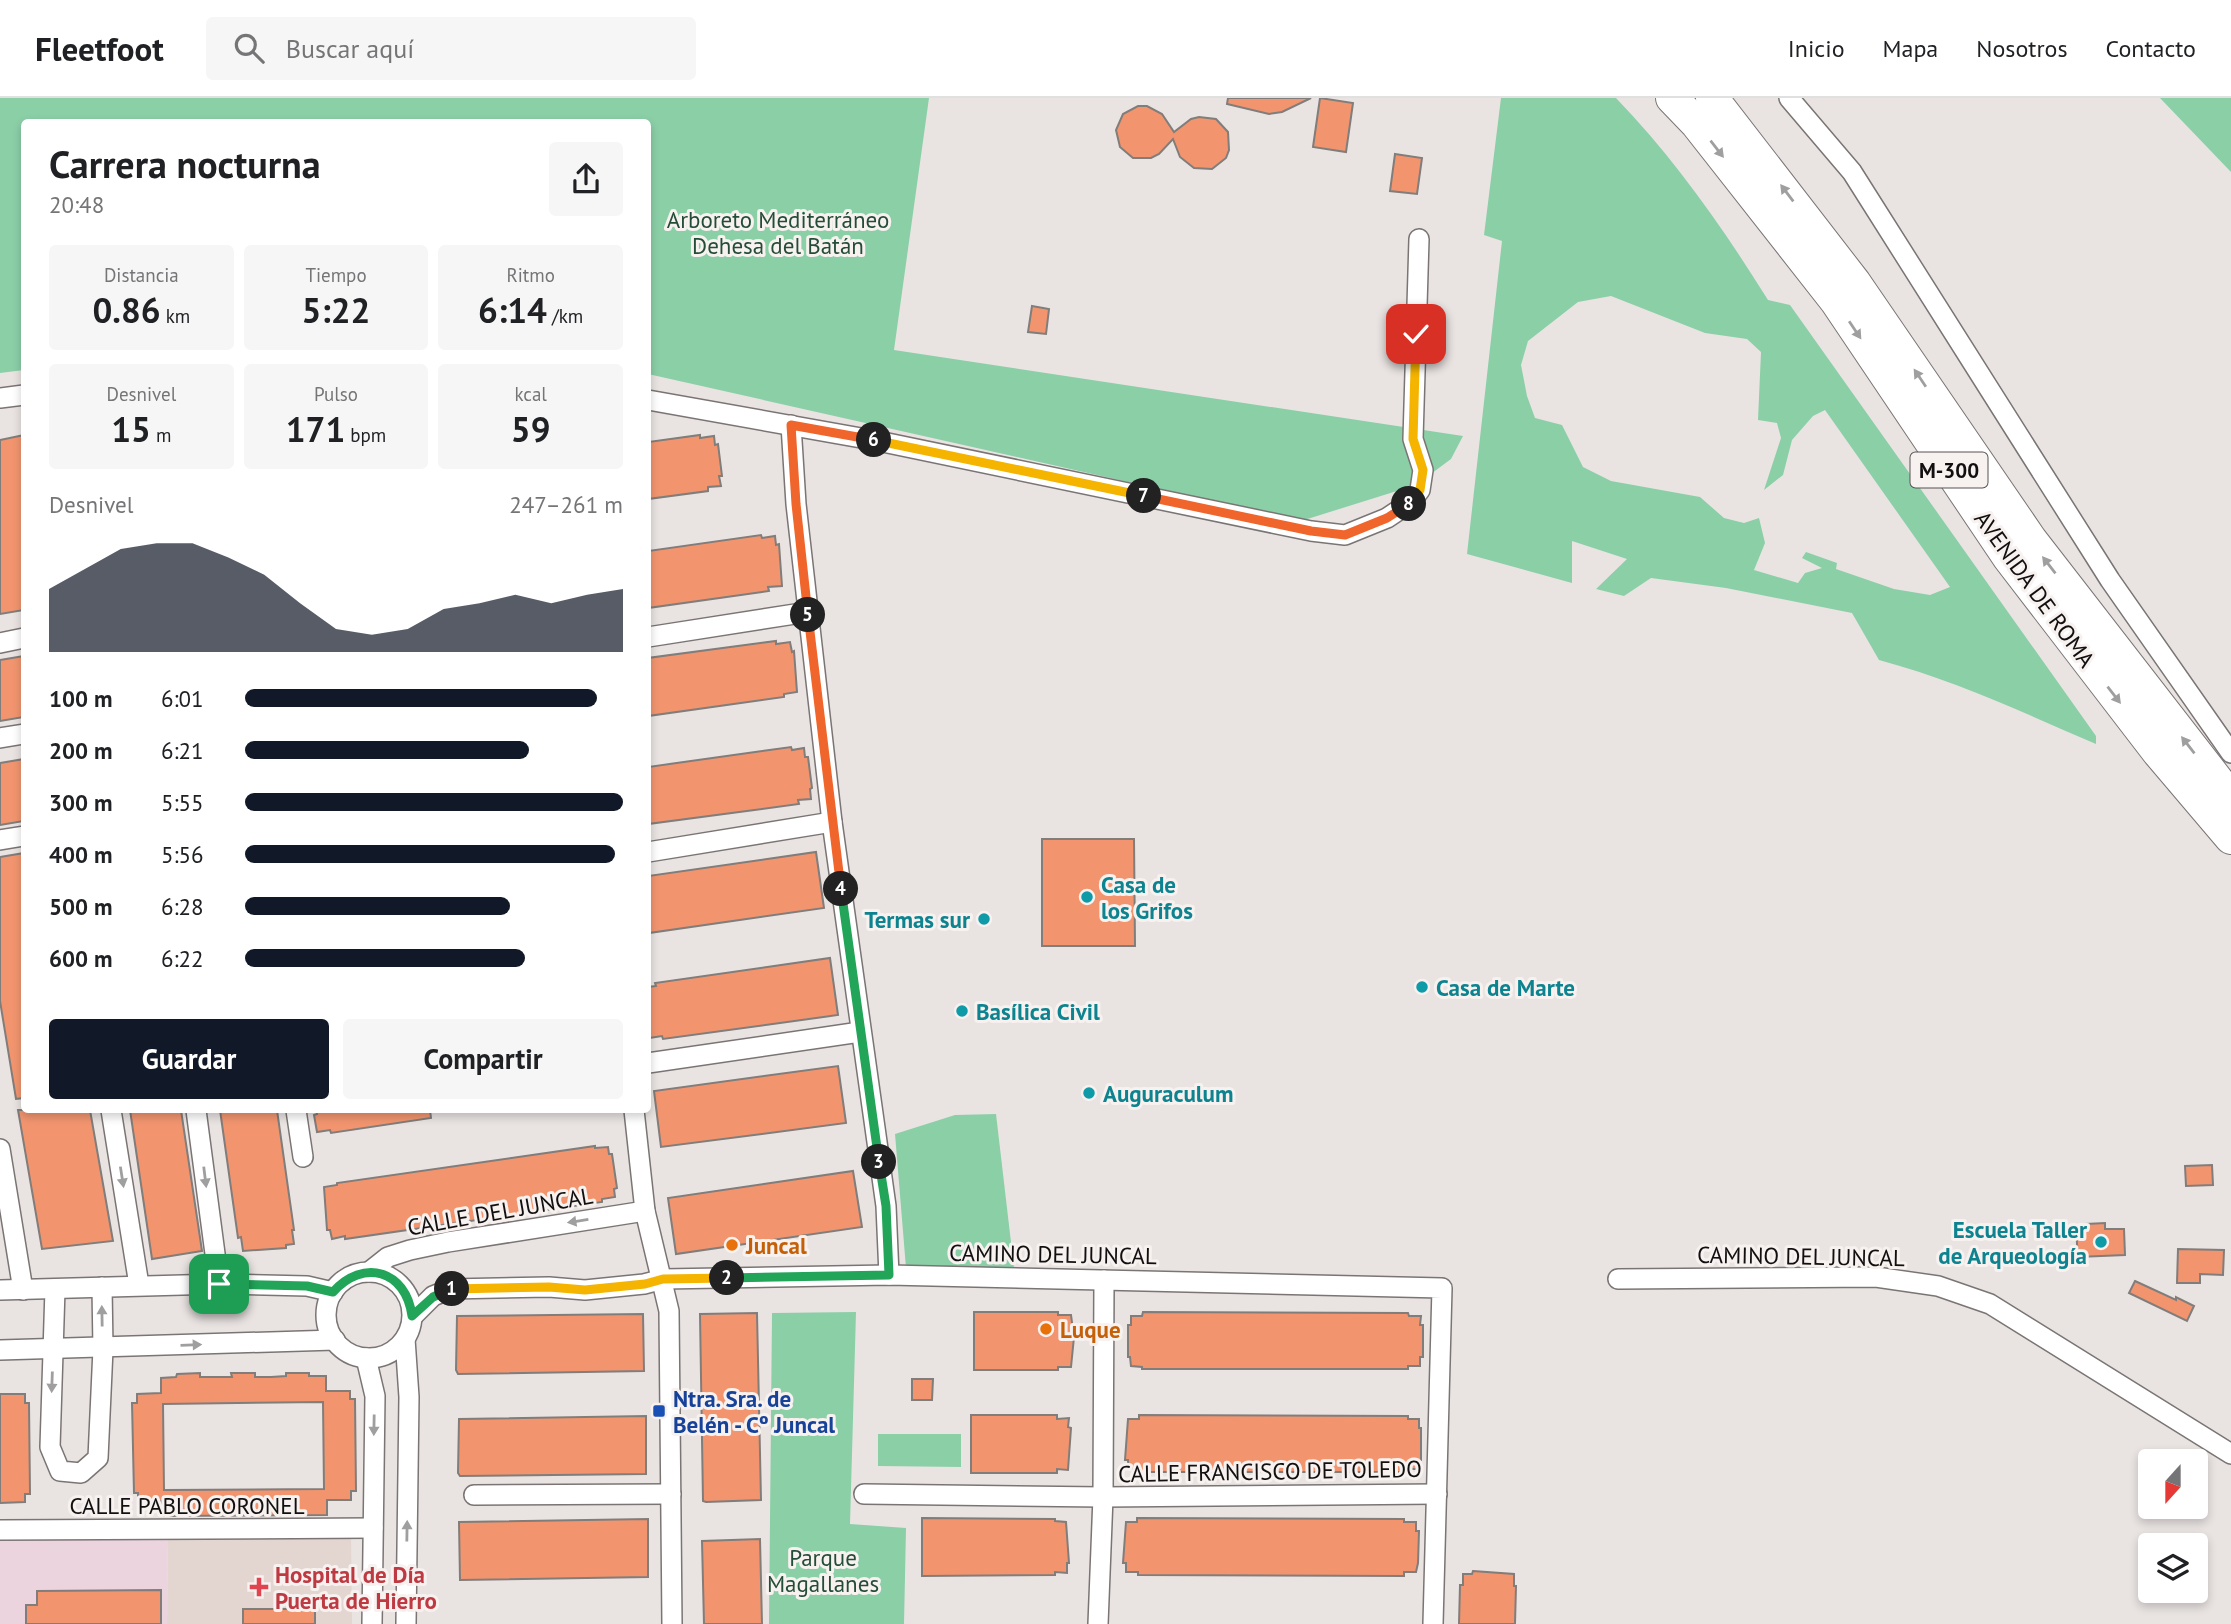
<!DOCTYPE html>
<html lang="es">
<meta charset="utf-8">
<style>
body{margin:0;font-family:"PT Sans",sans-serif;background:#f6f6f6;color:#202124;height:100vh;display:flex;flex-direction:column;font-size:26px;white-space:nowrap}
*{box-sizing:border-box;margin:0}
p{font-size:23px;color:#757577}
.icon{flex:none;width:38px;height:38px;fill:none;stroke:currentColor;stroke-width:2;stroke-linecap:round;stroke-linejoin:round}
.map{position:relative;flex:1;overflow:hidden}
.drawer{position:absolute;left:21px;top:21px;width:630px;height:994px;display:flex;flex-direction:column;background:#fff;border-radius:7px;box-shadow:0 4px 10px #0003}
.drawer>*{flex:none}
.needle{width:46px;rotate:201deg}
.buttons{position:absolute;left:2138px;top:1351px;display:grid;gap:14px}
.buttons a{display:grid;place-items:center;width:70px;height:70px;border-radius:7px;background:#fff;box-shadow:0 4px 10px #0003;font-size:35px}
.pin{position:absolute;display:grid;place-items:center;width:60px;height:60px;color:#fff;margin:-30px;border-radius:14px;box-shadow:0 4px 10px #0006}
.km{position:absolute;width:35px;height:35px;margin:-18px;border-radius:50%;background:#222;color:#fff;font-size:19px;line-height:35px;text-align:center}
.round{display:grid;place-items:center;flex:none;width:74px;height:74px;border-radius:7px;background:#f6f6f6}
.headline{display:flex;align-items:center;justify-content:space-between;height:119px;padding:0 28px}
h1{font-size:38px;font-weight:600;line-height:52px}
.figures{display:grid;grid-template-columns:repeat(3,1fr);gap:10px;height:119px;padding:7px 28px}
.figures div{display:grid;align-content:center;border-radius:7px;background:#f6f6f6;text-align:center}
.figures b{font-size:35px;font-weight:600}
.figures small{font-size:19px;font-weight:400}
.figures p{font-size:19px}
.chart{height:196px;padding:14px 28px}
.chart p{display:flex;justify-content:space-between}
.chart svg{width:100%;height:126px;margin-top:7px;fill:#111827;opacity:.7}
.button{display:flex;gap:14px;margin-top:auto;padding:14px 28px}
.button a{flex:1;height:80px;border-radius:7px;background:#111827;color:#fff;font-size:28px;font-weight:600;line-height:80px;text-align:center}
.button a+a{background:#f6f6f6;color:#202124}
ul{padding:0 28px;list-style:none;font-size:23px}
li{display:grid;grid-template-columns:112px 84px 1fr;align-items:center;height:52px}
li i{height:18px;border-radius:9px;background:#111827}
header{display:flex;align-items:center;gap:42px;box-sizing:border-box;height:98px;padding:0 35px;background:#fff;border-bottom:2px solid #e0e0e0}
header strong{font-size:33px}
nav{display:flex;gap:38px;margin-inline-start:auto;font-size:24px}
.search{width:490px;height:63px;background:#f6f6f6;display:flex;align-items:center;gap:18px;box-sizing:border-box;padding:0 24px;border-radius:7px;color:#757577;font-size:26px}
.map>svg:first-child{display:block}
.built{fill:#e3d5d0}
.education{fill:#ecd4df}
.green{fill:#8bcfa7;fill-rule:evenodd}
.building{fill:#f2956f;stroke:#817d7b;stroke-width:2;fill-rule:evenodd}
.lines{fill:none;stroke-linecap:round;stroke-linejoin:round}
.street-casing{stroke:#7a7574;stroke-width:22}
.primary-casing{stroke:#7a7574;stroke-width:34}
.street{stroke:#fff;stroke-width:19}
.primary{stroke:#fff;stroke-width:32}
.oneway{fill:#a09f9f}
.split-1-casing{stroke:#fff;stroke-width:14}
.split-2-casing{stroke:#fff;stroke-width:14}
.split-3-casing{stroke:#fff;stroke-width:14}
.split-4-casing{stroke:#fff;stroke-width:14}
.split-5-casing{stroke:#fff;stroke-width:14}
.split-6-casing{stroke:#fff;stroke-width:14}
.split-7-casing{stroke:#fff;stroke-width:14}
.split-8-casing{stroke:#fff;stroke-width:14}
.split-9-casing{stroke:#fff;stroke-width:14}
.split-1{stroke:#22a559;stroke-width:9}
.split-2{stroke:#f5b400;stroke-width:9}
.split-3{stroke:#22a559;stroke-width:9}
.split-4{stroke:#22a559;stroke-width:9}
.split-5{stroke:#f0652b;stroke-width:9}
.split-6{stroke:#f0652b;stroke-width:9}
.split-7{stroke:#f5b400;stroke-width:9}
.split-8{stroke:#f0652b;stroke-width:9}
.split-9{stroke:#f5b400;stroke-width:9}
.culture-dot{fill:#0f9aa8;stroke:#f7f1ef;stroke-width:2.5}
.food-dot{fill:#e8710a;stroke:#f7f1ef;stroke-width:2.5}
.transit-dot{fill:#1a4fb4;stroke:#f7f1ef;stroke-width:2.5}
.health-dot{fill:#e0444e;stroke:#f7f1ef;stroke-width:2.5}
.labels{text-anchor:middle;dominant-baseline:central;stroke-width:6;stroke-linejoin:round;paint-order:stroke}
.shield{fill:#f7f1ef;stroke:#565352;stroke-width:2}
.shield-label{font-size:21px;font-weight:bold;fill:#110f0f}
.park-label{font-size:23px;fill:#244d37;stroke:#f7f1ef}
.street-label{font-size:23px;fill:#110f0f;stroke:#f7f1ef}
.culture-label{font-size:23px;font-weight:bold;fill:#0d838f;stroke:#f7f1ef;text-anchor:start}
.food-label{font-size:23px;font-weight:bold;fill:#c56008;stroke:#f7f1ef;text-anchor:start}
.transit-label{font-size:23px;font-weight:bold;fill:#164399;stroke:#f7f1ef;text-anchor:start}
.health-label{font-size:23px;font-weight:bold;fill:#be3a42;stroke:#f7f1ef;text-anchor:start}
</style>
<header>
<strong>Fleetfoot</strong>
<div class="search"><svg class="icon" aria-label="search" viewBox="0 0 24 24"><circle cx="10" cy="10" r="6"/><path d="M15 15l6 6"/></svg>Buscar aquí</div>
<nav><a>Inicio</a><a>Mapa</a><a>Nosotros</a><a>Contacto</a></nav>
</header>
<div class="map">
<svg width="2231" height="1526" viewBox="0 0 2231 1526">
<rect width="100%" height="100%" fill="#e9e4e2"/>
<path class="built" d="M168,1438H351L352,1526H167Z"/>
<path class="education" d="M0,1438H168L167,1526H0Z"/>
<g class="green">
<path d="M0,0H929L894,252L1463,338L1451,361L1416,387L1301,423L648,276V24H24V272L0,275Z"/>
<path d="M1501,0H1616C1675,61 1723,130 1768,202L1790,207L2096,638V646C2024,615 1954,582 1879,562L1852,515L1726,490L1651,480L1624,498L1596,491L1627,461L1572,443V485L1467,456L1502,143L1484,137ZM1611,198L1705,235L1747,241L1761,254L1758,322L1777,325L1781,340L1764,392L1783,377L1792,342L1813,318L1825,312L1950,489L1930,497L1894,491L1836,471L1837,465L1806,454L1802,460L1822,470L1805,475L1798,485L1754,472L1765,445L1759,420L1744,425L1724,420L1700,399L1611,383L1583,369L1562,327L1535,320L1527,298L1521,267L1528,243L1578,204Z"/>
<path d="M2160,0H2231V74Z"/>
<path d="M996,1016L1014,1170H906L895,1036L955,1017Z"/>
<path d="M856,1214L850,1426L906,1430L904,1526H769L772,1215Z"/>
<path d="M878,1336H961V1369L878,1368Z"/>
</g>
<g class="building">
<path d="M1228,0H1311L1282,14L1269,16L1227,6Z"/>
<path d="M1320,0L1353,5L1346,54L1313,49Z"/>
<path d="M1138,8H1147L1162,16L1174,34L1191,21L1199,19L1216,21L1228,34L1229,52L1226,60L1212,71L1194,70L1180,59L1173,41L1159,56L1151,60H1133L1120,49L1116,32L1123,16Z"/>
<path d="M1395,56L1422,60L1417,96L1390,93Z"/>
<path d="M1032,208L1049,211L1046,236L1028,234Z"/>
<path d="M24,337V512L0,516V342Z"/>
<path d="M700,337V340L714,338L715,347L718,346L722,378H719L721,388L708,389V393L648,401V344Z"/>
<path d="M761,437L762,440L775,438L776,447L779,446L782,488L768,489L769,493L648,510V453Z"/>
<path d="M776,543V546L790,544L792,554L794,553L797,594L784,596V599L648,618V560Z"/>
<path d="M24,558V619L0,623V562Z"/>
<path d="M791,649L792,652L804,650L805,659H808L812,690L810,691L811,701L798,702L799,706L648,726V669Z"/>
<path d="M24,661V723L0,727V665Z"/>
<path d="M1042,741H1134L1135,848H1042Z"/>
<path d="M816,754L824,810L649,835L648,778Z"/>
<path d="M24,755V1000L16,1001L0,903V759Z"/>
<path d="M830,860L838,917L663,941L662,938L649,940L648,889L656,888L655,885Z"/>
<path d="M838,968L846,1025L661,1049L654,993Z"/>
<path d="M18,1012H90L113,1143L42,1151Z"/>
<path d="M130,1012H181L202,1153L152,1161Z"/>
<path d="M220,1012H277L294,1132H292L294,1146L286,1147V1150L243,1153L241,1139L238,1140Z"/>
<path d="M316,1012H430L431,1020L331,1035L330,1032L317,1034L314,1017L317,1016Z"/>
<path d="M595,1048V1050L608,1049L609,1056H612L617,1090L614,1091L615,1099L602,1101V1104L345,1141V1138L332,1141L330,1132H327L324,1089L337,1087V1085Z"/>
<path d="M2212,1067L2213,1087L2186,1088L2185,1068Z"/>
<path d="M853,1073L862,1129L676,1156L668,1100Z"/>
<path d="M2105,1125V1131H2124L2125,1157L2078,1159L2076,1132L2087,1131L2086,1126Z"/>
<path d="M2178,1151L2224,1152L2223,1177L2200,1176V1185H2177Z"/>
<path d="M2135,1183L2176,1202V1199L2194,1208L2187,1223L2129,1195Z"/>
<path d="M974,1214H1058V1217H1071L1074,1239L1071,1269H1058V1272H974Z"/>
<path d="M1143,1214L1408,1215L1409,1218H1421L1420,1227H1423V1259H1420V1268H1408V1271H1142V1269L1131,1268L1130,1259H1128V1227H1131V1218H1142Z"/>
<path d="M757,1215L761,1402L706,1404L703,1403L700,1216Z"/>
<path d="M643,1216L644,1273L458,1276L456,1272L457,1218Z"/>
<path d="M200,1275V1279H232L231,1275H255V1279H271L286,1278V1275H309V1278H326V1293H350V1301H355L356,1393H351V1402H327V1417L162,1418V1403L138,1404V1395H134L132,1305H137V1296L161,1295V1280L176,1279L177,1276ZM323,1304L324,1391L164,1392L163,1306Z"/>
<path d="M912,1281H933L932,1302H912Z"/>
<path d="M0,1296H25V1305H29L30,1396H25V1404L0,1405Z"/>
<path d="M971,1317H1057V1321L1069,1320L1068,1329L1071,1330L1068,1372L1057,1371V1375H971Z"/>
<path d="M1139,1317L1408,1318V1321H1419V1330H1421V1362H1419V1371H1407V1374H1139V1371H1128V1362H1125L1128,1321H1139Z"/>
<path d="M646,1318V1376L460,1378L458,1375L459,1321Z"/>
<path d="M922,1420L1055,1421V1423L1066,1424L1069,1465H1067V1475L1055,1474V1477L922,1478Z"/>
<path d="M1137,1420L1404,1421V1424H1416V1433H1419L1418,1465L1416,1474H1404V1478L1138,1477V1474H1126V1465H1123L1126,1424H1137Z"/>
<path d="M648,1421V1479L460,1482L459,1424Z"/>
<path d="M760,1441L762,1526H704L702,1443Z"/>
<path d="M1473,1473L1514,1476V1488H1516L1515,1526H1459L1460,1487H1463V1476H1472Z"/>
<path d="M161,1492V1526H26V1507H37V1493Z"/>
<rect x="243" y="1511" width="72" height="15"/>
</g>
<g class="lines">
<defs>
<g id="street">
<path d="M1789,0L1852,74L2110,482L2231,655"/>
<path d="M0,300L24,297"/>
<path d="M648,302L878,343L1311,433L1345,437L1387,420L1411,404L1420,392L1423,372L1413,341L1419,141"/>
<path d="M791,327L796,406L832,724L886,1108L889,1177"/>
<path d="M648,539L808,514"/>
<path d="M0,545L24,540"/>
<path d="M0,640L24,636"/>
<path d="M0,742L24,738"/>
<path d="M648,754L832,724"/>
<path d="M648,965L860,934"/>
<path d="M111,1012L139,1187"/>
<path d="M196,1012L219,1186"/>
<path d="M296,1012L303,1059"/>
<path d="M634,1012L645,1113L669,1213L672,1526"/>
<path d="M0,1051L23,1192"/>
<path d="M369,1174L388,1159L410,1152L448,1144L645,1113"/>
<circle cx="369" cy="1217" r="43"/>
<path d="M1618,1181L1876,1179L1938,1188L1990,1206L2231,1356"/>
<path d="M55,1191L50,1349L60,1373L81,1375L98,1360L103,1251L102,1189"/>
<path d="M0,1192L219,1186L307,1188L333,1194"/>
<path d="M413,1218L433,1198L450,1191L549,1189L585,1192L644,1186L663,1181L889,1177L1442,1190L1433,1526"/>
<path d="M405,1241L409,1299L406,1526"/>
<path d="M0,1252L335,1242"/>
<path d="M366,1260L375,1298L372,1526"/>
<path d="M864,1396L1103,1399L1437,1396"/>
<path d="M474,1397L671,1396"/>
<path d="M0,1432L373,1430"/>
<path d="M1098,1526L1103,1399L1104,1182"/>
</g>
<g id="primary">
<path d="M1672,0L1697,26L1836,203L2009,460L2158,654L2231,740"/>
<path d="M1712,0L1855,185L2031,442L2231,700"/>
</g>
</defs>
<use href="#street" class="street-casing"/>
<use href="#primary" class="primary-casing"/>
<use href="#street" class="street"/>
<use href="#primary" class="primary"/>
</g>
<defs><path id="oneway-solid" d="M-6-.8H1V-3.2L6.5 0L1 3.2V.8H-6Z" transform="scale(1.75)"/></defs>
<g class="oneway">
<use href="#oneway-solid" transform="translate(1717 51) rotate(52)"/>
<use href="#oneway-solid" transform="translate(1787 95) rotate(-127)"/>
<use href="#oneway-solid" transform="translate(1855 232) rotate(56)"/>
<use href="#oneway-solid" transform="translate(1920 280) rotate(-124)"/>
<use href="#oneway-solid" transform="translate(2049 467) rotate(-128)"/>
<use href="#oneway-solid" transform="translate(2114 597) rotate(52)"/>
<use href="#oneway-solid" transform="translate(2188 647) rotate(-128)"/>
<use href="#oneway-solid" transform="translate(122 1079) rotate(81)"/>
<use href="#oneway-solid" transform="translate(205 1079) rotate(83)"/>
<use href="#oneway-solid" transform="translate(578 1123) rotate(171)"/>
<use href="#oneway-solid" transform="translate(102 1218) rotate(-91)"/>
<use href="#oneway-solid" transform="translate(191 1247) rotate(-2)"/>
<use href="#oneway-solid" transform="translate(52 1284) rotate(92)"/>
<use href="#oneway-solid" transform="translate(374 1327) rotate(91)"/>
<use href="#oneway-solid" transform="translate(407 1433) rotate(-89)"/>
</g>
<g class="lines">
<defs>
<path id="split-1" d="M219,1186L307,1188L333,1194C363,1160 406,1172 412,1218L433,1199L452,1191"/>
<path id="split-2" d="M452,1191L549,1189L585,1192L645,1186L663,1181L727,1180"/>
<path id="split-3" d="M727,1180L889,1177L886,1108L879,1064"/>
<path id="split-4" d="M841,791L879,1064"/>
<path id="split-5" d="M808,517L841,791"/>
<path id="split-6" d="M808,517L796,406L791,327L874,342"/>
<path id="split-7" d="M874,342L1144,398"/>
<path id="split-8" d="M1144,398L1311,433L1345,437L1387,420L1409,406"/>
<path id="split-9" d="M1409,406L1420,392L1423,372L1413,341L1416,236"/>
</defs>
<use href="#split-1" class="split-1-casing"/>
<use href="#split-2" class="split-2-casing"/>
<use href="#split-3" class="split-3-casing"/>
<use href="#split-4" class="split-4-casing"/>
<use href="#split-5" class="split-5-casing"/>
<use href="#split-6" class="split-6-casing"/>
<use href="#split-7" class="split-7-casing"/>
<use href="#split-8" class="split-8-casing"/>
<use href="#split-9" class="split-9-casing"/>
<use href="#split-1" class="split-1"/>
<use href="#split-2" class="split-2"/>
<use href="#split-3" class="split-3"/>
<use href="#split-4" class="split-4"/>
<use href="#split-5" class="split-5"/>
<use href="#split-6" class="split-6"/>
<use href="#split-7" class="split-7"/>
<use href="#split-8" class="split-8"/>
<use href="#split-9" class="split-9"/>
</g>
<g class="culture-dot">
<circle cx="1087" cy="799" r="7"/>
<circle cx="984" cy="821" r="7"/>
<circle cx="1422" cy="889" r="7"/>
<circle cx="962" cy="913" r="7"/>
<circle cx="1089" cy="995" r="7"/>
<circle cx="2101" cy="1144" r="7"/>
</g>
<g class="food-dot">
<circle cx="732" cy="1147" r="7"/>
<circle cx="1046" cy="1231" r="7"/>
</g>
<rect class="transit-dot" x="652" y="1306" width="14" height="14" rx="3.5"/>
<path class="health-dot" d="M255.5 1478.5h7v7h7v7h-7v7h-7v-7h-7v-7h7z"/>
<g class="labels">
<rect class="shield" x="1910.5" y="354.5" width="77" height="35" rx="5"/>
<g class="shield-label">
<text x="1949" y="372">M-300</text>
</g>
<g class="park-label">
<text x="778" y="121">Arboreto Mediterráneo<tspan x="778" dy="26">Dehesa del Batán</tspan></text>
<text x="823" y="1459">Parque<tspan x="823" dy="26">Magallanes</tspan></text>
</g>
<g class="street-label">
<text transform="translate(2035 491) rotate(54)">AVENIDA DE ROMA</text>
<text transform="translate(500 1113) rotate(-10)">CALLE DEL JUNCAL</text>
<text transform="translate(1053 1156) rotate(1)">CAMINO DEL JUNCAL</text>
<text transform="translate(1801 1158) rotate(1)">CAMINO DEL JUNCAL</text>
<text transform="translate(1270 1373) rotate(-1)">CALLE FRANCISCO DE TOLEDO</text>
<text x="187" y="1407">CALLE PABLO CORONEL</text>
</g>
<g class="culture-label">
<text x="1101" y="786">Casa de<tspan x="1101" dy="26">los Grifos</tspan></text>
<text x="970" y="821" text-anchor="end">Termas sur</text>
<text x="1436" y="889">Casa de Marte</text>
<text x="976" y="913">Basílica Civil</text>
<text x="1103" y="995">Auguraculum</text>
<text x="2087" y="1131" text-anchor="end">Escuela Taller<tspan x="2087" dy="26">de Arqueología</tspan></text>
</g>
<g class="food-label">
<text x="746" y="1147">Juncal</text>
<text x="1060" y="1231">Luque</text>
</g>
<g class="transit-label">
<text x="673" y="1300">Ntra. Sra. de<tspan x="673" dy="26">Belén - Cº Juncal</tspan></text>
</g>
<g class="health-label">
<text x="275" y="1476">Hospital de Día<tspan x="275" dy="26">Puerta de Hierro</tspan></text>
</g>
</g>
</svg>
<div class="buttons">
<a><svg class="needle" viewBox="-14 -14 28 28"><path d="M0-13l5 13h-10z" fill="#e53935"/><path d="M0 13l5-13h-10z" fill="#757577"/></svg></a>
<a><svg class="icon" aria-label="layers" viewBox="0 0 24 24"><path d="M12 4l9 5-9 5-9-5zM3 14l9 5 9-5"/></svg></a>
</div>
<div class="pin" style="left:219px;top:1186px;background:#1e9e55"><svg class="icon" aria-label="arrive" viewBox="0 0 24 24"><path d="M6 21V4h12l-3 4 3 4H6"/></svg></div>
<div class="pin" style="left:1416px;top:236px;background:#d93025"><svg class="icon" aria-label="check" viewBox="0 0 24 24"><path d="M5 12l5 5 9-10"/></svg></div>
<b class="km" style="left:452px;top:1191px">1</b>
<b class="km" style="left:727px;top:1180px">2</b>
<b class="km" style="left:879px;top:1064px">3</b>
<b class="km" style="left:841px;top:791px">4</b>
<b class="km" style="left:808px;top:517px">5</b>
<b class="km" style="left:874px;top:342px">6</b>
<b class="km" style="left:1144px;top:398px">7</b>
<b class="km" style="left:1409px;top:406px">8</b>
<section class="drawer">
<div class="headline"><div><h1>Carrera nocturna</h1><p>20:48</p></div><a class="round"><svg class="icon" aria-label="share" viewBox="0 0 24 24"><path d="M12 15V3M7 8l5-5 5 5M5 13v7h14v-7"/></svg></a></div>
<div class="figures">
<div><p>Distancia</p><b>0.86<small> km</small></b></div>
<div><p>Tiempo</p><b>5:22</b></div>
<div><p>Ritmo</p><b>6:14<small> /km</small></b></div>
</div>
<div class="figures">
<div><p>Desnivel</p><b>15<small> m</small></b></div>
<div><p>Pulso</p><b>171<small> bpm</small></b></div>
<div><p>kcal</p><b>59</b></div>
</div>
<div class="chart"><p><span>Desnivel</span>247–261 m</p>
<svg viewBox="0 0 160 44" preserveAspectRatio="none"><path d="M0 44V22L10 15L20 8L30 6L40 6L50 11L60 17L70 27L80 36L90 38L100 36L110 29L120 27L130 24L140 27L150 24L160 22V44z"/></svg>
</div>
<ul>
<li><b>100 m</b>6:01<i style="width:93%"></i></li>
<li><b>200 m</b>6:21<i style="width:75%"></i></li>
<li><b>300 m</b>5:55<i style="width:100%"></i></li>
<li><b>400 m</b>5:56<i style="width:98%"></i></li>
<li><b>500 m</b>6:28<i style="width:70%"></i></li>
<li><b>600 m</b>6:22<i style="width:74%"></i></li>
</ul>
<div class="button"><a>Guardar</a><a>Compartir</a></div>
</section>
</div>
